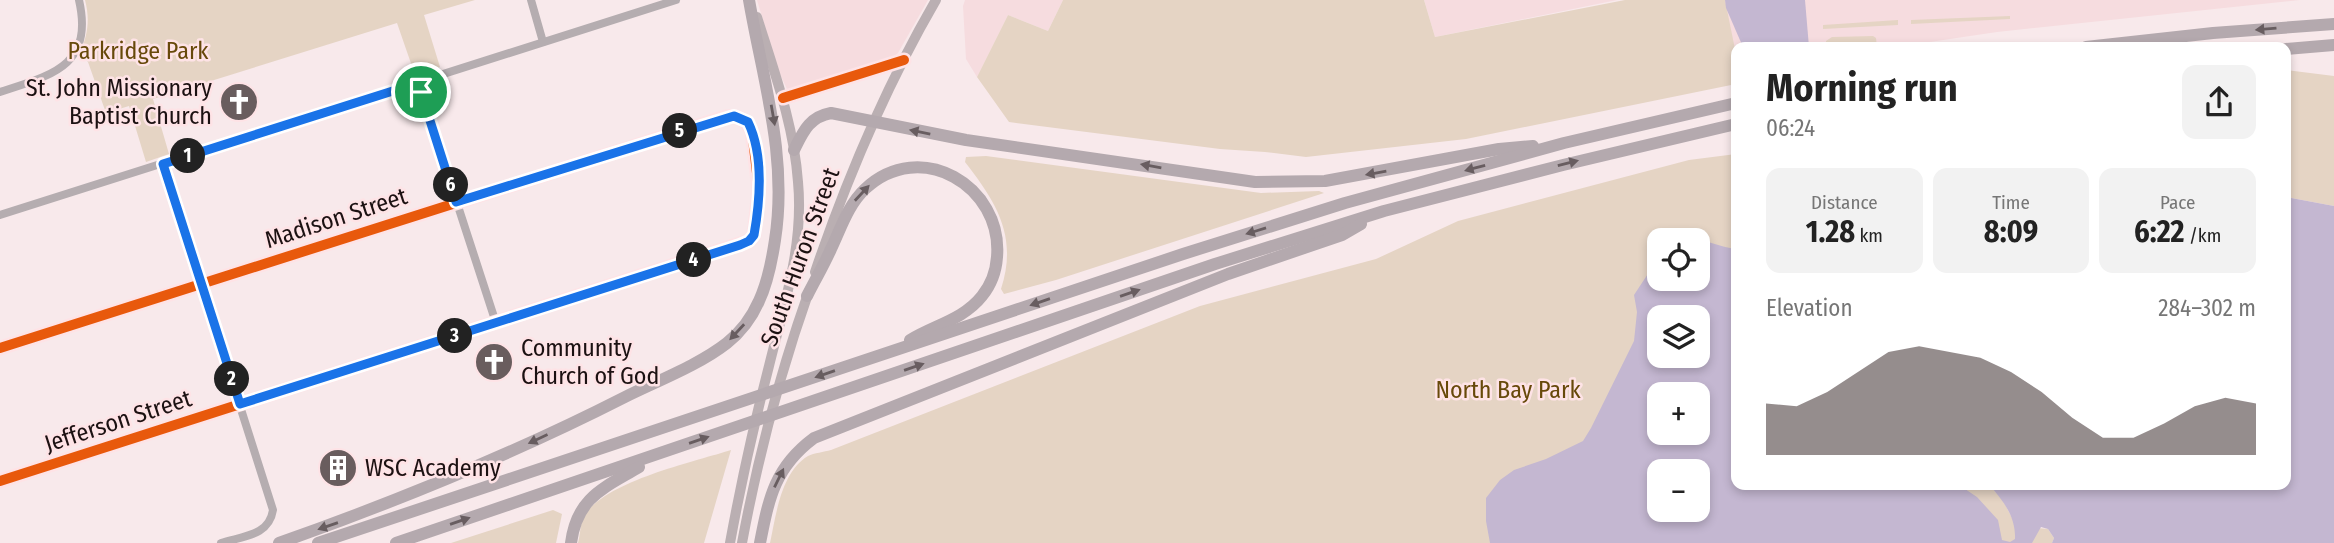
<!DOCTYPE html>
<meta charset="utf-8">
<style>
body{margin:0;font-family:"Fira Sans Condensed",sans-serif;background:#f2f2f2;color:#222;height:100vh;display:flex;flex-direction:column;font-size:26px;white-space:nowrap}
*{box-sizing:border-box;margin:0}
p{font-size:23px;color:#767676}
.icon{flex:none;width:38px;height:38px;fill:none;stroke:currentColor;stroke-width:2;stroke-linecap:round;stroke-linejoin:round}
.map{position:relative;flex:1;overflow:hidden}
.drawer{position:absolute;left:1731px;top:42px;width:560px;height:448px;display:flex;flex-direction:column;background:#fff;border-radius:14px;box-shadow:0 4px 10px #0003}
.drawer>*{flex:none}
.controls{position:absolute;left:1647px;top:228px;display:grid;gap:14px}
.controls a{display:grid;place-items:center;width:63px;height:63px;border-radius:14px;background:#fff;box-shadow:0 4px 10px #0003;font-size:35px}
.pin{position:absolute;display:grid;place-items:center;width:60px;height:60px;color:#fff;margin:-30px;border:4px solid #fff;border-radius:50%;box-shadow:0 2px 7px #0007}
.km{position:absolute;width:35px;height:35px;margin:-18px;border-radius:50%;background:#222;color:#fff;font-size:19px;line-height:35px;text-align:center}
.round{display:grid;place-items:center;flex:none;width:74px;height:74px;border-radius:14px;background:#f2f2f2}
.headline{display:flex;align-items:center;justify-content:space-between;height:119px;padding:0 35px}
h1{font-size:38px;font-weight:700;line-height:52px}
.metrics{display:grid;grid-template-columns:repeat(3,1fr);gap:10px;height:119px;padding:7px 35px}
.metrics div{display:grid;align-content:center;border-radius:14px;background:#f2f2f2;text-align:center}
.metrics b{font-size:30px;font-weight:700}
.metrics small{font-size:19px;font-weight:400}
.metrics p{font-size:19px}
.chart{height:196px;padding:14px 35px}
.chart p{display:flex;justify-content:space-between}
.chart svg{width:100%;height:126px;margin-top:7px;fill:#695d5e;opacity:.7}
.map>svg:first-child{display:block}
.built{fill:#f6dcdf}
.green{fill:#e5d4c4;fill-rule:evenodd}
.water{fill:#c4b7d1;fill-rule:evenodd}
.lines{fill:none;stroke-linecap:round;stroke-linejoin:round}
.minor{stroke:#b5adb0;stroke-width:8}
.major{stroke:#baafb2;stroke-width:10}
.highway{stroke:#b4a9ae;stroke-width:12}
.cycleway-casing{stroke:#fee3e6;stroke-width:15}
.cycleway{stroke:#e8590c;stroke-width:10}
.oneway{fill:#685d60}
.route-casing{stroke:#fff;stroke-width:14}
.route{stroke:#1a73e8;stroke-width:9}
.labels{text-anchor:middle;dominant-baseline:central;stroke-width:5;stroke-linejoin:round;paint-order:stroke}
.park-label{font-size:24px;fill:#67490a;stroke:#fee3e6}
.poi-label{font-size:24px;fill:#1c1112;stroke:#fee3e6;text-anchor:start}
.street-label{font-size:24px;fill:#1c1112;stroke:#fee3e6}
</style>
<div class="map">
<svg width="2334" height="543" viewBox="0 0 2334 543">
<rect width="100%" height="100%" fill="#f8e9eb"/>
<g class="built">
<path d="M757,0H928L898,53L891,59L797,91L787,89L777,68Z"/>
<path d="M965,0H1063L1048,31L1008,15L977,77L966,59L963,6Z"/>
<path d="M1424,0H1617L1435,37Z"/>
<path d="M1724,0H2300L1997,32L1896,47H1782L1774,43L1733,47Z"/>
</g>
<g class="green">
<path d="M85,0H475L424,15L440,67L415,75L397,23L153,99L169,154L146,162L129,106L106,113L88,62L80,53C88,34 90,19 85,0Z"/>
<path d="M1063,0H1424L1435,37L1625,0H1725L1736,54V84L1466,139L1306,157L1265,152L1220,149L1009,122L977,77L1008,15L1048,31Z"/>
<path d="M2010,16V19L1911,24V20Z"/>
<path d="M1898,20V25L1823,29V25Z"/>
<path d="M1873,36L1876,38L1877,47H1826V41L1832,37Z"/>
<path d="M2286,70L2334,76V206L2286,197Z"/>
<path d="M1736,154V189L1733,192L1736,199V485H1989L2003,500L2016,526L2048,529L2054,538L2052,543H770C776,515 781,472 808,456C814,453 824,452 831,450L1200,306L1376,259L1458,221L1689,160ZM1659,240H1698V278H1659ZM1659,317H1698V355H1659ZM1659,394H1698V432H1659ZM1659,471H1698V509H1659Z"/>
<path d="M986,156L1261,193L1319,191L1324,193L1056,280L1004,294L1001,289C1018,237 997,203 965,162L966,157Z"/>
<path d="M731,450L704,543H578C580,536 580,528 582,521C596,483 694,462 731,450Z"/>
<path d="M553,510L562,514L556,543H451Z"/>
</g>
<g class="water">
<path d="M1725,0H1805L1809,47H1743L1726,8Z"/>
<path d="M2286,197L2334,206V543H2052L2054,538L2048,529L2041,527L2032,543H1490L1486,521V498L1500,480L1514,470L1546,459L1583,441L1591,428L1634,341L1637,312L1634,295L1659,257V278H1698V240H1679C1698,235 1717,247 1736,249V485H1959L1977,497L1998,520L2002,540L2010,542L2015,539C2016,517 2003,500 1989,485H2286ZM1659,317H1698V355H1659ZM1659,394H1698V432H1659ZM1659,471H1698V509H1659Z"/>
</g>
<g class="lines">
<g class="minor">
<path d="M531,0L543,42"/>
<path d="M418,83L496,323"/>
<path d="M0,92C52,75 94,66 79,0"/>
<path d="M783,98L903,61"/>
<path d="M163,164L273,510C269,536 243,536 221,543"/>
<path d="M0,215L676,0"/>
<path d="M0,348L726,117C738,115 746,120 752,131L759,190L754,235L749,241L0,481"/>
</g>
<g class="major">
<path d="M815,272C847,178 886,86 936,0"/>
<path d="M730,543C741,483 754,424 769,366C784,305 804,245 798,182C794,125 774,71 757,17"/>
<path d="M742,543C758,457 780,373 809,291"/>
</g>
<g class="highway">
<path d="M2086,47L2213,33L2334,24"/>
<path d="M2286,49L2334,45"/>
<path d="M794,150C803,132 809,117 831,113L966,140L1255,182L1325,181L1499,149L1533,146"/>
<path d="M807,296C815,280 824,265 831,249C841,228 848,205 865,189C920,137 1003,186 997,257C996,271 991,285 982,296C963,320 934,325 910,340"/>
<path d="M279,543C398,501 513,454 625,397C657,381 699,365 727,343C741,332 752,317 759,301C768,282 772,260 775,240C788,157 763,81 749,0"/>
<path d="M318,543L1183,254L1345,203L1564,143L1736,103"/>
<path d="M396,543L1215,264L1384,211L1563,165L1736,124"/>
<path d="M571,543C577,497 604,488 639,467"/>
<path d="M760,543C769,497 775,467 814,438L1228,274L1342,235L1361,224"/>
</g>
<defs>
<g id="cycleway">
<path d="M783,98L904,60"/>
<path d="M0,348L726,117C738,115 746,120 752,131L759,190L754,235L749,241L0,481"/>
</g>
</defs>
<use href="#cycleway" class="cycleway-casing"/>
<use href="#cycleway" class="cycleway"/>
</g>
<defs><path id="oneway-solid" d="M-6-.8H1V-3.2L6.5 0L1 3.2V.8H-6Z" transform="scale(1.75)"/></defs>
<g class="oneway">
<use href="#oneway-solid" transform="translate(2266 29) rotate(175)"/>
<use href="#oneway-solid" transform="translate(773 115) rotate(80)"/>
<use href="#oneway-solid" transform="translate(920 132) rotate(-169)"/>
<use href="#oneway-solid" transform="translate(1568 163) rotate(-14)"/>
<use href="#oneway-solid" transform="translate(1151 166) rotate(-170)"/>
<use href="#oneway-solid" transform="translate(1475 168) rotate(165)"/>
<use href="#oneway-solid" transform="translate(1376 173) rotate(170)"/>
<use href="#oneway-solid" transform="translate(862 193) rotate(-47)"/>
<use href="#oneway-solid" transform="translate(1256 231) rotate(163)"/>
<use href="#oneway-solid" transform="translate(1130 293) rotate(-19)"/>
<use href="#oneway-solid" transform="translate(1040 302) rotate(161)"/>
<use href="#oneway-solid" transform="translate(737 332) rotate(133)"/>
<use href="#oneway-solid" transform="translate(914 367) rotate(-19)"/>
<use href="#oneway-solid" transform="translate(825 374) rotate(161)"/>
<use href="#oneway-solid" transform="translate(538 439) rotate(155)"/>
<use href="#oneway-solid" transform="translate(699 440) rotate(-19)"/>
<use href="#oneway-solid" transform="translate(779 478) rotate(-64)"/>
<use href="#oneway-solid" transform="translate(460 521) rotate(-19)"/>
<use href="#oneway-solid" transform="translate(328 526) rotate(161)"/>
</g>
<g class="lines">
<defs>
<path id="route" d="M418,83L456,202L734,116L748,122C764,155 760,201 754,235L749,241L740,245L240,404L163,164Z"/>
</defs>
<use href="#route" class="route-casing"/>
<use href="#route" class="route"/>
</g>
<defs>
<symbol id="church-disc" viewBox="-11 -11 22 22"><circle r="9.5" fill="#695d5e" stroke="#fee3e6"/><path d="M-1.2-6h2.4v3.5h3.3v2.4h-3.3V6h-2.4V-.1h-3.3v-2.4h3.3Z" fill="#fff"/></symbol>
<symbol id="building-disc" viewBox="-11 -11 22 22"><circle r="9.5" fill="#695d5e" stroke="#fee3e6"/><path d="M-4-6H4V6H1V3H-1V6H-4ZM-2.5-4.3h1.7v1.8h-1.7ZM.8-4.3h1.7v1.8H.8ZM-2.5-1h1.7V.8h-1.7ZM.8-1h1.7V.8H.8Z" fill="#fff"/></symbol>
</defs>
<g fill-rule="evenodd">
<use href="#church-disc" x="217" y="80" width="44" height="44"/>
<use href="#church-disc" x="472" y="340" width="44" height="44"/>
<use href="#building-disc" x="316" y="446" width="44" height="44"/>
</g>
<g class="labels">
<g class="park-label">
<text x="138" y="51">Parkridge Park</text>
<text x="1508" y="390">North Bay Park</text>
</g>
<g class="poi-label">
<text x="212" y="88" text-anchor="end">St. John Missionary<tspan x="212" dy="28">Baptist Church</tspan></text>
<text x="521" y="348">Community<tspan x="521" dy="28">Church of God</tspan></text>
<text x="365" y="468">WSC Academy</text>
</g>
<g class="street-label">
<text transform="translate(336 218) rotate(-18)">Madison Street</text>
<text transform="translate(800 257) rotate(-70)">South Huron Street</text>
<text transform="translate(118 421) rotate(-18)">Jefferson Street</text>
</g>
</g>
</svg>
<div class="controls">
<a><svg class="icon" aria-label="locate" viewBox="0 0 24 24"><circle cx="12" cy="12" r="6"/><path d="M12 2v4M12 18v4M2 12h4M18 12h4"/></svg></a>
<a><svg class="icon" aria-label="layers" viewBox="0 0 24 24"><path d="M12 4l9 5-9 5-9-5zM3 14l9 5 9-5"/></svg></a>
<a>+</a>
<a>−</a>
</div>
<div class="pin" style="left:421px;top:92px;background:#1e9e55"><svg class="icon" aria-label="arrive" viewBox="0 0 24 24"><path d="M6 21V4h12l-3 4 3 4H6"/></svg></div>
<b class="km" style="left:188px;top:156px">1</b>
<b class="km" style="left:232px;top:379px">2</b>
<b class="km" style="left:455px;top:336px">3</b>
<b class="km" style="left:694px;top:260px">4</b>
<b class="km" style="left:680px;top:131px">5</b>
<b class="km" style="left:451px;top:185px">6</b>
<section class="drawer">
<div class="headline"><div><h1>Morning run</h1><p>06:24</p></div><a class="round"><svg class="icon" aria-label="share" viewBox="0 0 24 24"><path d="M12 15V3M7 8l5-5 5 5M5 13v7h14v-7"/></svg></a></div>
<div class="metrics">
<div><p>Distance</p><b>1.28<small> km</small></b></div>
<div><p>Time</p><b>8:09</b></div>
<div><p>Pace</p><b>6:22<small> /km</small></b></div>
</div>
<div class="chart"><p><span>Elevation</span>284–302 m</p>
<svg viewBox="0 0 160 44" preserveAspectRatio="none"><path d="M0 44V26L10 27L20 22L30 15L40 8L50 6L60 8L70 10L80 15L90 22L100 31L110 38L120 38L130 33L140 27L150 24L160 26V44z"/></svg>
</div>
</section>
</div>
